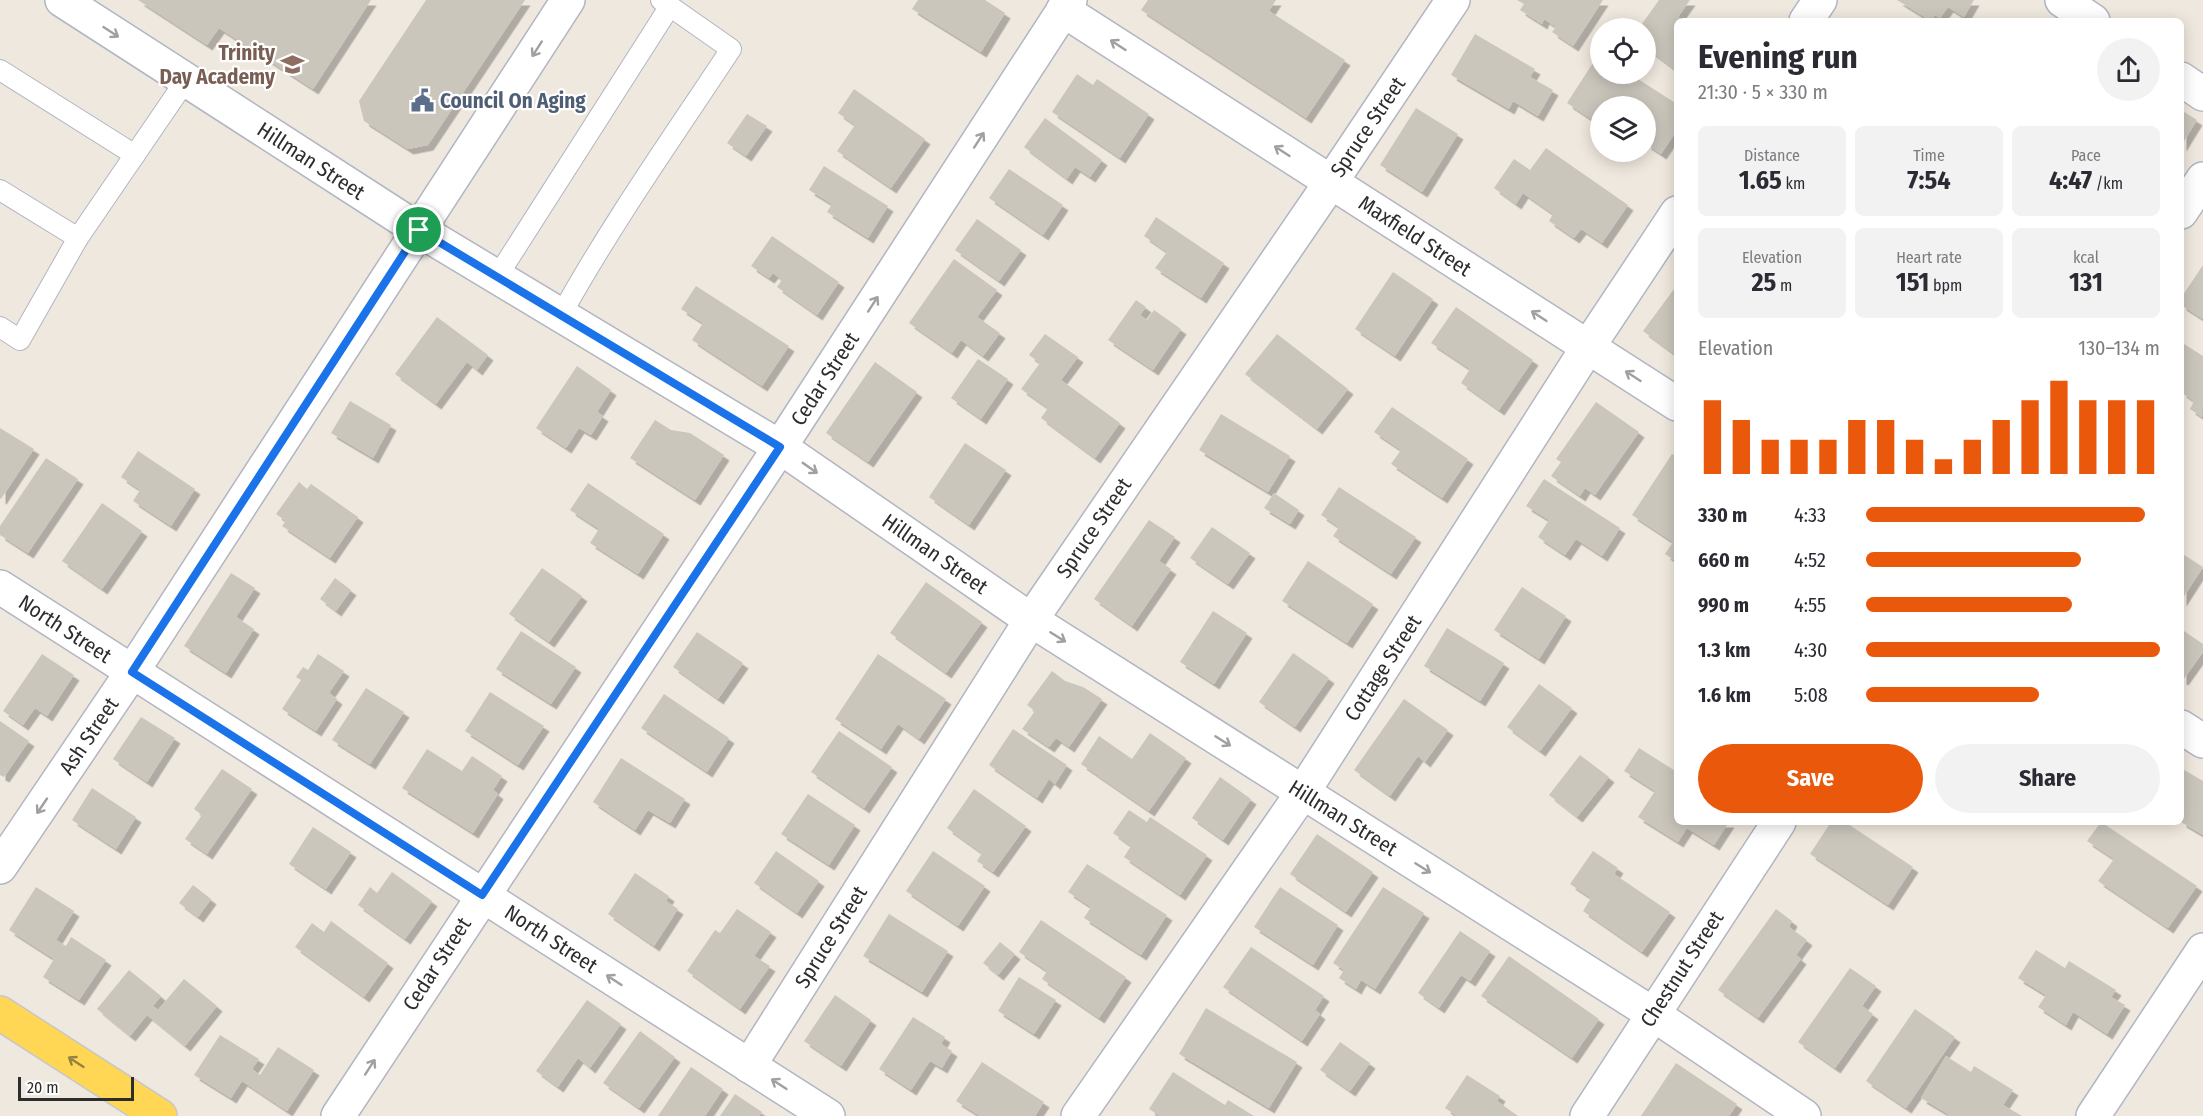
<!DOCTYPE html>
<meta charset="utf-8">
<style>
body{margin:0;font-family:"Fira Sans Condensed",sans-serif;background:#f2f2f3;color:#2b2b33;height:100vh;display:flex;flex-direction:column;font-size:22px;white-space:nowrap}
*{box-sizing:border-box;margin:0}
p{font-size:20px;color:#7c7c81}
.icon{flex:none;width:33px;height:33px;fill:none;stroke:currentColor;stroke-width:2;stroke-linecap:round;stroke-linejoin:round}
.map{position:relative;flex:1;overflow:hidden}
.side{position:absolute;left:1674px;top:18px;width:510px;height:807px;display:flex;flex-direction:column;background:#fff;border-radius:9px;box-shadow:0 3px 15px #0003}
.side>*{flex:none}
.fabs{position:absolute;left:1590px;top:18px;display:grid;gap:12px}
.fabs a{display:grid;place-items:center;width:66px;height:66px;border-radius:50%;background:#fff;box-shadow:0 3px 15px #0003;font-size:30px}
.scale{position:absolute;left:18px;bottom:15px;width:116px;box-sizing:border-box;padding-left:6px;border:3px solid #2d2d2d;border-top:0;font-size:16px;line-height:21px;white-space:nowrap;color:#2d2d2d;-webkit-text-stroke:4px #fff;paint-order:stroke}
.pin{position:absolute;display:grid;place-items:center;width:51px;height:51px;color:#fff;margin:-26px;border:3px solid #fff;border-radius:50%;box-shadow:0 2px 6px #0007}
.round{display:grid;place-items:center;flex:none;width:63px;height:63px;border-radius:32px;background:#f2f2f3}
.overview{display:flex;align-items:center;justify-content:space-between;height:102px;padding:0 24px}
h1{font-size:33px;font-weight:700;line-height:45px}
.metrics{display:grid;grid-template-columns:repeat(3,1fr);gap:9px;height:102px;padding:6px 24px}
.metrics div{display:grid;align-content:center;border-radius:9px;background:#f2f2f3;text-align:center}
.metrics b{font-size:26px;font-weight:700}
.metrics small{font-size:16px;font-weight:400}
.metrics p{font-size:16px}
.chart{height:168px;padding:12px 24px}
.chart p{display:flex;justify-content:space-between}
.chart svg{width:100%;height:108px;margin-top:6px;stroke:#ea580c;stroke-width:6}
.button{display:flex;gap:12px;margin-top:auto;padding:12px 24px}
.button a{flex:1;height:69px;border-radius:36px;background:#ea580c;color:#fff;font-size:24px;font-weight:700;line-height:69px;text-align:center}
.button a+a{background:#f2f2f3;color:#2b2b33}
ul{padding:0 24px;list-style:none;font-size:20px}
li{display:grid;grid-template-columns:96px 72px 1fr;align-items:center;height:45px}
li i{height:15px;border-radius:8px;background:#ea580c}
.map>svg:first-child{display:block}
.building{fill:#cbc6bc;filter:url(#shadow)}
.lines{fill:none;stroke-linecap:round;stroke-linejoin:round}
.lane-casing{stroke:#b2b5c2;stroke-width:22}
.street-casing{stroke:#b2b5c2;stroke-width:36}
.secondary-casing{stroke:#b2b5c2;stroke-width:36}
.primary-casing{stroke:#c8c8c8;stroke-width:36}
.lane{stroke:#fff;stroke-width:20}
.street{stroke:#fff;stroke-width:33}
.secondary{stroke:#fff;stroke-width:33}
.primary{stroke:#ffd754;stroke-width:33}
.oneway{stroke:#a0a0a0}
.oneway2{stroke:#968240}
.route-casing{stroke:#fff;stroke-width:12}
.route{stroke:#1a73e8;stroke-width:8}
.labels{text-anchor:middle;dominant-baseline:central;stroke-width:4.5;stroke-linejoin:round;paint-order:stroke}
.education-label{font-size:21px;font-weight:bold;fill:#785e54;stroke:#fff;text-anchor:end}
.service-label{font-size:21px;font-weight:bold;fill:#4e5e75;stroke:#fff;text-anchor:start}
.street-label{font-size:21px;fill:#2d2d2d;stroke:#fff}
</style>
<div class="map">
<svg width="2203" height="1116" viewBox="0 0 2203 1116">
<defs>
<filter id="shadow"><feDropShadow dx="5.5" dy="5.5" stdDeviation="0" flood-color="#0004"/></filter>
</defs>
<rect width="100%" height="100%" fill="#efe8de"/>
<g class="building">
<path d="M138,0H371L313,89L219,28L207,45Z"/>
<path d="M426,0H525L428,145L408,149L364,121L359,101Z"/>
<path d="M918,0H985L1005,13L981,52L912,9Z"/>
<path d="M1148,0H1276L1269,11L1345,60L1306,118L1141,10Z"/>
<path d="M1517,0H1603L1573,46L1552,32L1556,27L1544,19L1542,24L1520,10L1524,4Z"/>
<path d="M1659,0H1690L1678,17L1684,21H1677V71L1646,48V28H1639Z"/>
<path d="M1897,0H1974L1964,17L1948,7L1940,18L1935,15L1931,21Z"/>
<path d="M1475,34L1535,69L1530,77L1553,90L1538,116L1513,101L1509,109L1451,75Z"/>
<path d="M1600,52V74H1630L1677,104V130L1661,154L1646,144V106H1600V125L1567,103Z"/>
<path d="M1077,74L1093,85L1097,79L1149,114L1120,158L1052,112Z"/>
<path d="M854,89L925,139L891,188L837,151L855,125L838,113Z"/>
<path d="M1416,108L1458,134L1422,192L1380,165Z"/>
<path d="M2181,110L2197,120L2181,146Z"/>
<path d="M747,114L767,126L746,156L727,143Z"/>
<path d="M1045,118L1102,160L1090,177L1075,167L1067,179L1024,147Z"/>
<path d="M1546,148L1628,205L1602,243L1581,229L1574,238L1549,221L1553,214L1523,193L1516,204L1494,188L1514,159L1530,170Z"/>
<path d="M824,166L888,206L868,238L827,212L832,204L809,190Z"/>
<path d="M1009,169L1063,205L1043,235L989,198Z"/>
<path d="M1156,217L1224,263L1201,298L1155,268L1167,252L1144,236Z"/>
<path d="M977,219L1021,250L999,281L955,250Z"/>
<path d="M772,236L839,282L817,315L777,287L782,280L773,273L769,278L751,266Z"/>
<path d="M954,259L997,290L977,317L1000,333L983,356L961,340L952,353L909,323Z"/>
<path d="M2203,265V319L2181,305V298Z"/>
<path d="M1393,272L1433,299L1395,356L1355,329Z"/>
<path d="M1677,285V356L1643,331Z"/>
<path d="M696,286L789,346L762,386L692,340L703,323L681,309Z"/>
<path d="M1136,300L1146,307L1140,315L1147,320L1154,310L1181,329L1153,370L1108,340Z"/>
<path d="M1456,307L1533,360L1499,410L1461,383L1470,369L1431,343Z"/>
<path d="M437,317L488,355L477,370L467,362L436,404L395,374Z"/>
<path d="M1045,334L1078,357L1061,380L1120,423L1095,458L1041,418L1048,408L1021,389L1040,363L1029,355Z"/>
<path d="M1277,334L1348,389L1317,429L1245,374Z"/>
<path d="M2181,342L2203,356L2202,417L2190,409L2194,401L2181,392Z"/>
<path d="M978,359L1008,379L981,419L951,398Z"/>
<path d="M875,362L917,392L868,462L826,433Z"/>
<path d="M577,366L611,390L597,412L603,416L591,435L579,428L566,448L536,428Z"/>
<path d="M350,401L391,425L373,458L331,433Z"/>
<path d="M1596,402L1639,432L1595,495L1585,488L1580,496L1551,476L1561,462L1556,459Z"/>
<path d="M1392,407L1468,459L1442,498L1391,464L1401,450L1374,432Z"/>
<path d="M1221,414L1290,456L1268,492L1199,450Z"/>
<path d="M655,420L671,430L690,433L724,455L695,500L630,458Z"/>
<path d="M0,428L34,449L1,499L0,498Z"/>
<path d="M965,443L1006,470L969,525L929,497Z"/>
<path d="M138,451L195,489L171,526L133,501L140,490L121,477Z"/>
<path d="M1672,454L1677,457V562L1665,554L1673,542L1632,515Z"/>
<path d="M46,458L78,479L28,553L0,535V526Z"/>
<path d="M1544,479L1620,528L1602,556L1576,539L1565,555L1538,537L1549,520L1526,506Z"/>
<path d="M299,482L307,489L311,484L358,517L330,558L282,526L286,521L276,514Z"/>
<path d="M588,483L664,534L638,574L590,543L599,529L570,510Z"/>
<path d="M1339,487L1416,537L1391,574L1333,536L1339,527L1321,515Z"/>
<path d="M1274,493L1299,510L1290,524L1264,508Z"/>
<path d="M102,503L142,531L102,589L62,561Z"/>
<path d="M1149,520L1175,537L1159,561L1171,569L1132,626L1094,599Z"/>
<path d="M1212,527L1250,553L1228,584L1190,558Z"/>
<path d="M2181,553L2203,567L2181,601Z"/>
<path d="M1308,561L1373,604L1347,643L1282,601Z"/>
<path d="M542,568L582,596L549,642L509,614Z"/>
<path d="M231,573L255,588L236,617L254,629L226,673L184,646Z"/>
<path d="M335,578L351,590L336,611L320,599Z"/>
<path d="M926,582L982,622L946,673L890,633Z"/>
<path d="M1522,587L1566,616L1539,659L1494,630Z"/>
<path d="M1213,611L1247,633L1214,684L1180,662Z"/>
<path d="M1447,628L1504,663L1480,701L1424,666Z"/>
<path d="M2181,629L2203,644V652L2183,680L2181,679Z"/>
<path d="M521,631L576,667L551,704L496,669Z"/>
<path d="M697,632L743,663L718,699L673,667Z"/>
<path d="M1293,653L1329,678L1295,727L1259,702Z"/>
<path d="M42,654L74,675L47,716L35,708L23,725L3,711Z"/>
<path d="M318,654L344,671L329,693L337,699L316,731L282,709L301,680L296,677L303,667L308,670Z"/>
<path d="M878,654L946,699L919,739L898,724L881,749L835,719Z"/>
<path d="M1052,671L1065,681L1083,687L1102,699L1069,747L1056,738L1049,747L1022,729L1035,711L1027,705Z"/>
<path d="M1539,684L1572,708L1540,751L1507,727Z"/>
<path d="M366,688L404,712L370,764L332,740Z"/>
<path d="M490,692L544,726L518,765L465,731Z"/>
<path d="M664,694L729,738L707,772L641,728Z"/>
<path d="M1404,699L1448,730L1425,762L1418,756L1390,796L1354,770Z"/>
<path d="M141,717L175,738L147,782L113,759Z"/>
<path d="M0,721L29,741L4,777L0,775Z"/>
<path d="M1013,729L1067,765L1055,784L1049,779L1037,798L989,765Z"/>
<path d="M839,731L892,767L864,808L811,772Z"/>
<path d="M1150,733L1186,758L1149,811L1081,764L1099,736L1132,759Z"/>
<path d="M1639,748L1677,772V822H1729L1714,845L1687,828L1678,842L1638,817L1655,791L1624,771Z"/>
<path d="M427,749L462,771L472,756L502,776L493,790L498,794L473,833L402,788Z"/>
<path d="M1580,755L1609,777L1577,817L1549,795Z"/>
<path d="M621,758L685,799L670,823L648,810L635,830L593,802Z"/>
<path d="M2181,768L2203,781V835L2181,822Z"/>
<path d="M222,769L252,789L207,854L185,839L202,815L194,809Z"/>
<path d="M1220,777L1251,799L1223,840L1192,818Z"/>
<path d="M92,788L136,817L116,849L72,820Z"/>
<path d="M974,789L1026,826L993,872L977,861L982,853L947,828Z"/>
<path d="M808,794L855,825L829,865L781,834Z"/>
<path d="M1129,810L1147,822L1150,817L1207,855L1180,895L1124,857L1131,846L1113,833Z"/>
<path d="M1831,822H1845L1913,867L1888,905L1810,854Z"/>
<path d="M2101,822L2197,886L2168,928L2098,881L2114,859L2087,841Z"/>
<path d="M313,827L351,852L326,889L289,864Z"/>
<path d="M1317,834L1373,872L1346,912L1290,874Z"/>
<path d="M776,851L819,881L797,913L754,883Z"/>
<path d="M933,851L985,886L958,926L906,891Z"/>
<path d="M1593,851L1618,868L1614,874L1670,912L1642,952L1583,911L1591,898L1570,884Z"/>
<path d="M1087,864L1167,915L1141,955L1084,918L1091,907L1068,892Z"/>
<path d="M392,872L432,901L405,939L358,905L370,887L377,893Z"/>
<path d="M635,873L669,896L666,901L678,909L654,946L608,914Z"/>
<path d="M193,885L211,899L198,917L179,903Z"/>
<path d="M36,887L74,911L56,940L66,946L71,937L106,960L79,1000L43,977L54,959L9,930Z"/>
<path d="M1280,887L1338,925L1313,965L1254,927Z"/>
<path d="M1383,887L1424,913L1375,989L1361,980L1356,989L1339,978L1344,970L1333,963Z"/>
<path d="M737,909L771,932L754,956L770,966L740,1009L687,971L715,930L720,933Z"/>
<path d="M1776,909L1792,921L1789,927L1807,940L1796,955L1801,959L1758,1018L1718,990Z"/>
<path d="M889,914L948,951L922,992L863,956Z"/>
<path d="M1041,920L1126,977L1099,1018L1042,979L1047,971L1019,952Z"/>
<path d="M331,921L388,963L364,997L295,947L312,923L324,932Z"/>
<path d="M1460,931L1490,951L1470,981L1461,975L1439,1008L1418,993Z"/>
<path d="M1000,942L1015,954L998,975L983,963Z"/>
<path d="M1251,947L1324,996L1315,1010L1320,1014L1302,1041L1223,987Z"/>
<path d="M2036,950L2065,968L2069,961L2116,990L2111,997L2125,1005L2107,1034L2073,1012L2066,1025L2038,1007L2046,995L2018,978Z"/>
<path d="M1509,956L1599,1019L1572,1058L1481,996Z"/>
<path d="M1850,968L1876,986L1862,1006L1873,1014L1835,1068L1798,1042Z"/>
<path d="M129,970L161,996L153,1006L158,1010L184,979L217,1006L185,1046L147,1015L130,1036L97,1009Z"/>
<path d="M1019,977L1056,1000L1034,1034L998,1011Z"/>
<path d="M835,995L871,1020L841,1066L804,1041Z"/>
<path d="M587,1000L621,1024L590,1068L578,1058L558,1087L536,1071Z"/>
<path d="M1206,1008L1297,1062L1269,1108L1179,1054Z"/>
<path d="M1915,1009L1955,1037L1906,1108L1866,1081Z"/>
<path d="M913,1017L945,1037L941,1044L952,1051L942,1068L930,1061L911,1090L879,1069Z"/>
<path d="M640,1031L675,1057L639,1108L603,1083Z"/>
<path d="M220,1035L259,1059L252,1069L260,1075L278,1047L314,1070L287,1111L242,1081L231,1098L194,1075Z"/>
<path d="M1340,1042L1370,1063L1350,1091L1320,1070Z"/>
<path d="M1946,1056L1971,1072L1974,1066L2013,1090L2003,1105L2022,1116H1947L1948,1114L1921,1098Z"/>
<path d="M982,1062L1044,1102L1035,1116H980L956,1101Z"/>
<path d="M1676,1063L1737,1104L1729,1116H1641Z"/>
<path d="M691,1067L723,1089L705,1116H658Z"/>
<path d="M1173,1072L1225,1105L1228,1100L1254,1116H1160L1149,1109Z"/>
<path d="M1467,1075L1500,1096L1497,1101L1518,1116H1457L1445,1108Z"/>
<path d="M735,1094L762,1112L759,1116H720Z"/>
</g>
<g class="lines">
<defs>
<g id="lane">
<path d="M0,70L135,155"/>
<path d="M0,190L78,238"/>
<path d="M497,277L670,6"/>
<path d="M561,315C612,223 673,137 731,49L661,0"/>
<path d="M0,327L20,340L78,238L186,80"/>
</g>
<g id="street">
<path d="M62,0L419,230L780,447L1031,620L1653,1014L1804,1116"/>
<path d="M2062,0L2093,21"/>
<path d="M1063,10L1677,404"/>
<path d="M2181,79L2203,94"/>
<path d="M2181,212L2203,179"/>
<path d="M2181,727L2203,741"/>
<path d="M0,867L132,672L568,0"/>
<path d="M749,1066L1031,620L1331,182L1453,0"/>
<path d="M338,1116L780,447L1070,0"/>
<path d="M1587,1116L1779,822"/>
</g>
<g id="secondary">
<path d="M1806,21L1820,0"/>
<path d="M0,587L828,1116"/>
<path d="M1078,1116L1303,792L1588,347L1677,213"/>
<path d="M2093,1116L2203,950"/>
</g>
<path id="primary" d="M0,1013L160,1116"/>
</defs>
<use href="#lane" class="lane-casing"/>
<use href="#street" class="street-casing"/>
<use href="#secondary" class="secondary-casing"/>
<use href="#primary" class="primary-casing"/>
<use href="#lane" class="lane"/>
<use href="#street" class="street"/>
<use href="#secondary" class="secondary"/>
<use href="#primary" class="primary"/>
</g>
<defs><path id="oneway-shaft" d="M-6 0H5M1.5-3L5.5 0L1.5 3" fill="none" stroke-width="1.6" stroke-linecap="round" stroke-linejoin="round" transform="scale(1.5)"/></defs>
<g class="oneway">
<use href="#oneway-shaft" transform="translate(111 32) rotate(33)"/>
<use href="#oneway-shaft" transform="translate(1118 45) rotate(-147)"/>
<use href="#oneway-shaft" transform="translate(537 49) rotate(123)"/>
<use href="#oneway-shaft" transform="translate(979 140) rotate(-57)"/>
<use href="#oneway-shaft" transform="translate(1282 151) rotate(-147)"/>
<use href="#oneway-shaft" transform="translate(873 304) rotate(-57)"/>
<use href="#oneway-shaft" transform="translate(1539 316) rotate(-147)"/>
<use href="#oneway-shaft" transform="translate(1633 376) rotate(-147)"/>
<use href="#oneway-shaft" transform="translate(810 468) rotate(35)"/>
<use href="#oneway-shaft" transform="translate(1058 637) rotate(32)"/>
<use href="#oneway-shaft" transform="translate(1223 741) rotate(32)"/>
<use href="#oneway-shaft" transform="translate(42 806) rotate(124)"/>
<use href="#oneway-shaft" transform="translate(1423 868) rotate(32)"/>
<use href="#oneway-shaft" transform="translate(614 980) rotate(-147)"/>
<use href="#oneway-shaft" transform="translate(370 1067) rotate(-57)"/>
<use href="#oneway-shaft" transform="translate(779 1084) rotate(-147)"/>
</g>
<use class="oneway2" href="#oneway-shaft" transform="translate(76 1062) rotate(-147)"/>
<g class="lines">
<defs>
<path id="route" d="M419,230L780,447L482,895L132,672Z"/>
</defs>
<use href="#route" class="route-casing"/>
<use href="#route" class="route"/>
</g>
<defs>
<symbol id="school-bare" viewBox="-9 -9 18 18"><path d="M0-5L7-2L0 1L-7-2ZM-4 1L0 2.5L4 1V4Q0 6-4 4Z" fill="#8d6e63" stroke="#fff" stroke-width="2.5" paint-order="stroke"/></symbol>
<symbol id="civic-bare" viewBox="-9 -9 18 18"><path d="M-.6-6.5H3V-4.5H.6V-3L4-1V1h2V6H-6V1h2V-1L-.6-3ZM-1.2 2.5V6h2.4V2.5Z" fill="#5c6f8a" stroke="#fff" stroke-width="2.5" paint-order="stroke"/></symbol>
</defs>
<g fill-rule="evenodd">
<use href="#school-bare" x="276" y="48" width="33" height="33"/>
<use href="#civic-bare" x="406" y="84" width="33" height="33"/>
</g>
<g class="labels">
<g class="education-label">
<text x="275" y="53">Trinity<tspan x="275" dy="24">Day Academy</tspan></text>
</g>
<g class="service-label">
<text x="440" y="101">Council On Aging</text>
</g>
<g class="street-label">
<text transform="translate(1368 127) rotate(-56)">Spruce Street</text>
<text transform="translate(311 161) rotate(33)">Hillman Street</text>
<text transform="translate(1415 236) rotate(33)">Maxfield Street</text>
<text transform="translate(825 379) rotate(-57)">Cedar Street</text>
<text transform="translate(1094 528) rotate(-56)">Spruce Street</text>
<text transform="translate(935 554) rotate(35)">Hillman Street</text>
<text transform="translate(65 629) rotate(33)">North Street</text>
<text transform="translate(1383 668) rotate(-57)">Cottage Street</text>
<text transform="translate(89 736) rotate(-56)">Ash Street</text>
<text transform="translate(1343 818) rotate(32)">Hillman Street</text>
<text transform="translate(831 937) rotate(-58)">Spruce Street</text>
<text transform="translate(551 939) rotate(33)">North Street</text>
<text transform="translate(437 964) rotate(-57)">Cedar Street</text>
<text transform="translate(1682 969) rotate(-57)">Chestnut Street</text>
</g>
</g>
</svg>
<div class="fabs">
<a><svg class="icon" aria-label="locate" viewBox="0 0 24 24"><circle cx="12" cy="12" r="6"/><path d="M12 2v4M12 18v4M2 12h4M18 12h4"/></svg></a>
<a><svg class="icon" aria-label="layers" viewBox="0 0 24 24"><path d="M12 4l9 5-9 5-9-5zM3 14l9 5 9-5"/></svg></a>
</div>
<div class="scale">20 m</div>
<div class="pin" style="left:419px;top:230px;background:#1e9e55"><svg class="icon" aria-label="arrive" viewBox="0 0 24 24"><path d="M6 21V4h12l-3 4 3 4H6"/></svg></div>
<section class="side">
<div class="overview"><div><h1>Evening run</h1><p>21:30 · 5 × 330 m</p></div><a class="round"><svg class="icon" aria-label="share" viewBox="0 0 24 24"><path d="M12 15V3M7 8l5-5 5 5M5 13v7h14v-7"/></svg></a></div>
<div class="metrics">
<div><p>Distance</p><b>1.65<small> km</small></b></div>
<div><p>Time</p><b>7:54</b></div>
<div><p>Pace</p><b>4:47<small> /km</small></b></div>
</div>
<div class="metrics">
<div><p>Elevation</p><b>25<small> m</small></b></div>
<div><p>Heart rate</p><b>151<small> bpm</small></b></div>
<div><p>kcal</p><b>131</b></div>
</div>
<div class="chart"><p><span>Elevation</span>130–134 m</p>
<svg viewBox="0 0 160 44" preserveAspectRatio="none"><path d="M5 44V14M15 44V22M25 44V30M35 44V30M45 44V30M55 44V22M65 44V22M75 44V30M85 44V38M95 44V30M105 44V22M115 44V14M125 44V6M135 44V14M145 44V14M155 44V14"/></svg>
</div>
<ul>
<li><b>330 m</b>4:33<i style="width:95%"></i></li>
<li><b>660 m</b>4:52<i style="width:73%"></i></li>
<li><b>990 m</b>4:55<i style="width:70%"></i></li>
<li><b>1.3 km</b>4:30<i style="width:100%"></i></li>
<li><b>1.6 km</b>5:08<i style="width:59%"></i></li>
</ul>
<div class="button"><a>Save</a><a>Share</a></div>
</section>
</div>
